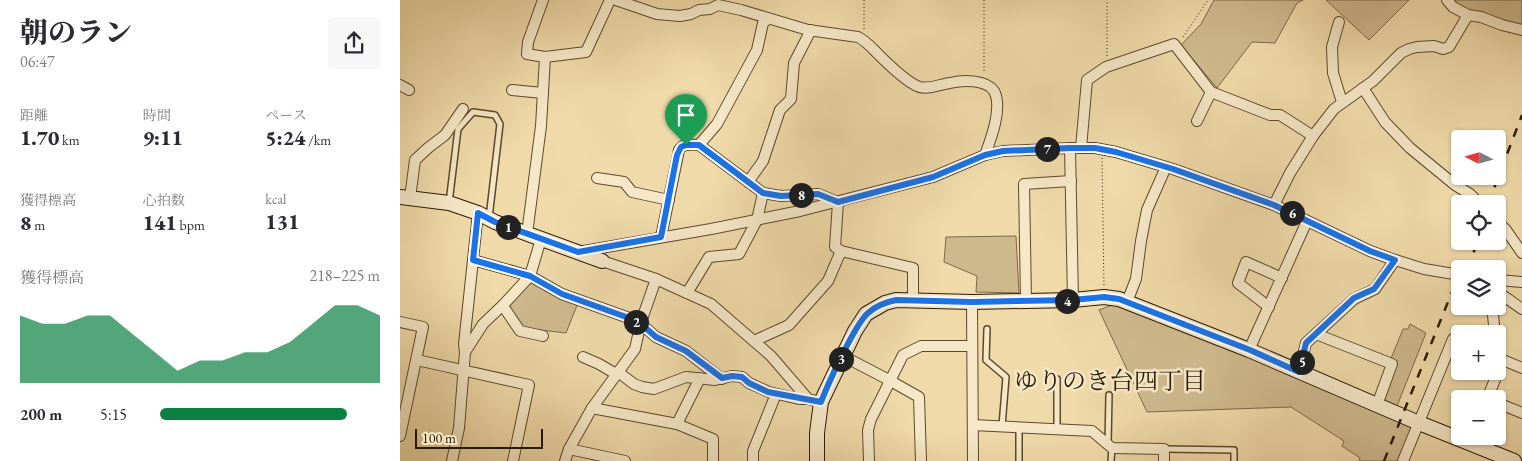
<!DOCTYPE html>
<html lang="ja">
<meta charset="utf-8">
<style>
body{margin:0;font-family:"EB Garamond","Noto Serif JP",serif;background:#f7f7f7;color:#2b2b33;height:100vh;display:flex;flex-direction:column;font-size:19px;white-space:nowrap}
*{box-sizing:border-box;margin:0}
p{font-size:16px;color:#7c7c81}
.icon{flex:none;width:28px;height:28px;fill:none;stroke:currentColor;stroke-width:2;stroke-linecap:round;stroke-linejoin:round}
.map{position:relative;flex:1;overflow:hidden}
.details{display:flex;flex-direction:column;background:#fff;width:400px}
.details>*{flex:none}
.needle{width:32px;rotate:276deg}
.controls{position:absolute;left:1051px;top:130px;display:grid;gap:10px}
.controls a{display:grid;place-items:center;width:55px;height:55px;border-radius:5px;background:#fff;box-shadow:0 1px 4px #0004;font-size:25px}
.scale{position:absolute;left:15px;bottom:12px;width:128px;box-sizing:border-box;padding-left:5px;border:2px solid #291902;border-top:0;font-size:14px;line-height:18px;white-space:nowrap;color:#291902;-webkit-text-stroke:4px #f5e7c7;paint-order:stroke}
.pin{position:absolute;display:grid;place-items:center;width:42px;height:42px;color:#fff;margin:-51px -21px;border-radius:50% 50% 50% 0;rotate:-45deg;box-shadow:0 0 5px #0007}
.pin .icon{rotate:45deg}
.km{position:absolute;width:25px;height:25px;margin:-12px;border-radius:50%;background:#222;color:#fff;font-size:14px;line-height:25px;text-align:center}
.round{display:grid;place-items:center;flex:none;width:52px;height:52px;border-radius:5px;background:#f7f7f7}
.headline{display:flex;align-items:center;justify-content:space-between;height:85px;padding:0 20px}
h1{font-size:28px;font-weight:800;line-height:38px}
.stats{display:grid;grid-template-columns:repeat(3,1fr);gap:8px;height:85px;padding:5px 20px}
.stats div{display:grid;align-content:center}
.stats b{font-size:21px;font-weight:800}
.stats small{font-size:14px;font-weight:400}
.stats p{font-size:14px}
.chart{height:140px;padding:10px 20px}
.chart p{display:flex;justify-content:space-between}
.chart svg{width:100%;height:90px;margin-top:5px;fill:#0b8043;opacity:.7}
ul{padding:0 20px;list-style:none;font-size:16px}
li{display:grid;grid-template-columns:80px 60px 1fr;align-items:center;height:38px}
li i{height:12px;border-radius:6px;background:#0b8043}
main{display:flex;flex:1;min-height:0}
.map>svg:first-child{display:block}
.green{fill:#ceb98d;stroke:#7c6948}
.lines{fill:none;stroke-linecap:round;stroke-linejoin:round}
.lane-casing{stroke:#5b492c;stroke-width:8}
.street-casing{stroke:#5b492c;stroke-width:12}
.secondary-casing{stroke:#291902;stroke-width:16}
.path{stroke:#291902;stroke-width:1;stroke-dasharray:1 2.5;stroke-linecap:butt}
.lane{stroke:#f5e7c7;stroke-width:5}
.street{stroke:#f5e7c7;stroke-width:10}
.secondary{stroke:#f5e7c7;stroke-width:14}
.rail{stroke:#291902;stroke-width:2.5;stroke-dasharray:9 9;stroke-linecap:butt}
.route-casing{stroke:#fff;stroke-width:10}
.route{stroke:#1a73e8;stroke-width:6}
.labels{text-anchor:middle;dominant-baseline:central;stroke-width:5;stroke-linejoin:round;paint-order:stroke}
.neighbourhood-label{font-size:24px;fill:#291902;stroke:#f5e7c7}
</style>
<main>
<section class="details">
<div class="headline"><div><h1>朝のラン</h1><p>06:47</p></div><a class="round"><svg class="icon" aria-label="share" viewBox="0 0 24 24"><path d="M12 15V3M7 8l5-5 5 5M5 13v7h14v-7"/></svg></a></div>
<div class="stats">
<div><p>距離</p><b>1.70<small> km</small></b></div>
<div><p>時間</p><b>9:11</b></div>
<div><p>ペース</p><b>5:24<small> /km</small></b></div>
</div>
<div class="stats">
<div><p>獲得標高</p><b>8<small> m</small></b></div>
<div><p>心拍数</p><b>141<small> bpm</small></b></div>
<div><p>kcal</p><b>131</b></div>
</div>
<div class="chart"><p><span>獲得標高</span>218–225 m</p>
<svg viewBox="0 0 160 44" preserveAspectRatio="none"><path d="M0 44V11L10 15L20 15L30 11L40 11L50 20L60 29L70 38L80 33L90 33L100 29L110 29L120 24L130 15L140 6L150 6L160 11V44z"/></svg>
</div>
<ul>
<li><b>200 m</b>5:15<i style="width:85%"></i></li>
</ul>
</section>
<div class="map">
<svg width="1122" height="461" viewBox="0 0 1122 461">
<rect width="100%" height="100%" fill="#f0daa9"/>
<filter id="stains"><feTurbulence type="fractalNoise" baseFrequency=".004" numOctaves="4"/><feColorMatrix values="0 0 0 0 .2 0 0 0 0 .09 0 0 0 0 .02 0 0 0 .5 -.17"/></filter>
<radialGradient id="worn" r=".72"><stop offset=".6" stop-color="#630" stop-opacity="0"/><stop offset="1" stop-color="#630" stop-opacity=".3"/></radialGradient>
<g class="green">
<path d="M814,0H903L897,3L875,43L852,42L817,88L781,45L801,24Z"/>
<path d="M926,0H1009L969,40Z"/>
<path d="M1052,0H1122V25L1067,10Z"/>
<path d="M616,236L619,293L576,292L577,276L544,262L546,237Z"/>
<path d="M130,280L178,303L166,333L123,328L108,307Z"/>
<path d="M717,303L1016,424L999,461H959L960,458L942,446L944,441L891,407L747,412L699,310Z"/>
<path d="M1010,324L1026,333L995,411L979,405L990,361L1003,329H1008Z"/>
</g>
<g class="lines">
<defs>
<g id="lane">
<path d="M49,203L58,129L73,112L95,115L100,124L89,218"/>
<path d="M587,329L586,360L606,377L602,426"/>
<path d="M657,429V379"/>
<path d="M708,444L709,395"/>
<path d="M764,449L834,450V461"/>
<path d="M619,461V428"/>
<path d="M711,461L712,448"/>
</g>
<g id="street">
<path d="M1047,0L1053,7L1068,15L1081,17L1102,25L1122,30"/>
<path d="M939,22L932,47L933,73L942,102"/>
<path d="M145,57L186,52L210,0"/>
<path d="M0,85L9,90"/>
<path d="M963,88L985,122L1010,148L1055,185L1070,194L1080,204"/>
<path d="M112,90L143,93"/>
<path d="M797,121L811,92"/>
<path d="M299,145L363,193L381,196L418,194L438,202"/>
<path d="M670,148L673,300"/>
<path d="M681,148L687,80L706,67L774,44L811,92L870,115H880L913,136"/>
<path d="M585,155L603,151L670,148H695L716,152L773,169L874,205L970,251L989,258L1024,269L1060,275"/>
<path d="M197,178L224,182L232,192L269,200"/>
<path d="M348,182L363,161L380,110L391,99L394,63L411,30"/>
<path d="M10,198L15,160L28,148L45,135L63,109"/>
<path d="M438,202L435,247L441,251L513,268V300"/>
<path d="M874,205L890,173L913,136L934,109L973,81L1001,53L1009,49L1017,47L1034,46L1043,49L1049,47L1068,15"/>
<path d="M1098,222L1106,230L1122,253"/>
<path d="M127,234L141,126L145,57L127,54L128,42L143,0"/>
<path d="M261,237L279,150C283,143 291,145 299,145L317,124L357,50L363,23L368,19"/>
<path d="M178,252L311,229L400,211L533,177L585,155C591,139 603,107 594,91C586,79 562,80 550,83C540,84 526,91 517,86C506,81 487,63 478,54C471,47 466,41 458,37L408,30L341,10L318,5L310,9L299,10L291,14L280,16L257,14L216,0"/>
<path d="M73,260L130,276L141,239"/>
<path d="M202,261L256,279L311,304L371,356L408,399L421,402"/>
<path d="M1098,280L1122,282"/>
<path d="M1098,292L1122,309"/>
<path d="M287,293L309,257L339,254L357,220L363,193"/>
<path d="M626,301L624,184L671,181"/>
<path d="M572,302L573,461"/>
<path d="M727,302L736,279L741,241L747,210L766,167"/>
<path d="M103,306L120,331L143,336"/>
<path d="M1092,306L1095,334"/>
<path d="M869,307L838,283L846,262L882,278"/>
<path d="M0,322L23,327L0,436"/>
<path d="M916,334L992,364L977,405"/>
<path d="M354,341L389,325L428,281L441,251"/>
<path d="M849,350L907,221"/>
<path d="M65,352L83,324L104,304L130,276L162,294L229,318L241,324L256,337L286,351L322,379"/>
<path d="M443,356L489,380L519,397L521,461"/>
<path d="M183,357L199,364L216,374"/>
<path d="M1098,358L1122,368"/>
<path d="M17,360L129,385L113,461"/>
<path d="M218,372L234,384L242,387L254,389L286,377L315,380L332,376L342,377L349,383L369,392L399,399H408"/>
<path d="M899,372L906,343L954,299L975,289L995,260"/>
<path d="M1087,399L1103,360"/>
<path d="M1098,403L1122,413"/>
<path d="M192,408L277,424L313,439V461"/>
<path d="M277,424L300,378"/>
<path d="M573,425L692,431L712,448L764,449V461"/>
<path d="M169,449L225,461"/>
<path d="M52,461L59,428L65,352L64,344L78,213"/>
<path d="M165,461L169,449L192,408L235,349L241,322L256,279"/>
<path d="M353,461V451L376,394"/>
<path d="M469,461L468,430L471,419L503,355L521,346H571"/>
<path d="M1003,461L1053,339L1060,342"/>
</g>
<g id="secondary">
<path d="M0,197L49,203L78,213L95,222L202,261"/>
<path d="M417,461V433L421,402L455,331L466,314L485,303L496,300L572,302L673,300L704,297L719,299L849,350L1019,423L1114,461"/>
</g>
</defs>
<use href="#lane" class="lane-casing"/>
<use href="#street" class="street-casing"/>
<use href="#secondary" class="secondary-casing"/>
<g class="path">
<path d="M464,0V29"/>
<path d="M584,0V73"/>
<path d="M783,37L808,0"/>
<path d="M707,56V0"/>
<path d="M702,158L704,287"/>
</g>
<use href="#lane" class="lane"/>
<use href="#street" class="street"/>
<use href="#secondary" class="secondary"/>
<g class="rail">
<path d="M1088,204L1122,115"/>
<path d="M1067,269L1078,241"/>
<path d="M984,461L1060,272"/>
</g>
</g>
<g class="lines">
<defs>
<path id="route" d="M286,145H299L363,193L381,196L418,194L438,202L533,177L585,155L603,151L670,148H695L716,152L773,169L874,205L970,251L995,260L974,289L954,298L906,343L899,372L850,350L719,299L704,297L672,300L572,302L496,300C486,302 477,305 468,313C455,324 428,384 421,402L368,392L349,383L342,377L332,376L322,378L286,351L256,337L241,324L229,318L162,294L130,276L73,260L78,213L95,222L178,252L261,237L277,155L281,147Z"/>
</defs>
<use href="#route" class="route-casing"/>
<use href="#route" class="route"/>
</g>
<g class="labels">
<g class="neighbourhood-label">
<text x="710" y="380">ゆりのき台四丁目</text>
</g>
</g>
<rect width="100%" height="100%" filter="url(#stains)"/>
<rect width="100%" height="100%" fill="url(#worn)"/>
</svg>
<div class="controls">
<a><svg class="needle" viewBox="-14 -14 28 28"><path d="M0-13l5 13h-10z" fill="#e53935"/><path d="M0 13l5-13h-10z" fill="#7c7c81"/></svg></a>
<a><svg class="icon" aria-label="locate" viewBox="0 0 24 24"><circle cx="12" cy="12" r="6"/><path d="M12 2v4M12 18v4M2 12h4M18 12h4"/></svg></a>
<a><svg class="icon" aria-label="layers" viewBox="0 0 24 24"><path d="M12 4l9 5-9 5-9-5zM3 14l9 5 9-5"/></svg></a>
<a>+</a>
<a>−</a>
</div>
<div class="scale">100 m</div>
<div class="pin" style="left:286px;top:145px;background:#1e9e55"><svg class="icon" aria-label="arrive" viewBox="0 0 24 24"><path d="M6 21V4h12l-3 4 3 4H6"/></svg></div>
<b class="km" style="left:108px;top:227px">1</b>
<b class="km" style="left:236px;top:322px">2</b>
<b class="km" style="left:441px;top:359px">3</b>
<b class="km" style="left:667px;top:301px">4</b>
<b class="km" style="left:902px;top:362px">5</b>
<b class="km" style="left:892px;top:213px">6</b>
<b class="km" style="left:647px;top:149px">7</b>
<b class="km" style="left:401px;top:195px">8</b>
</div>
</main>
